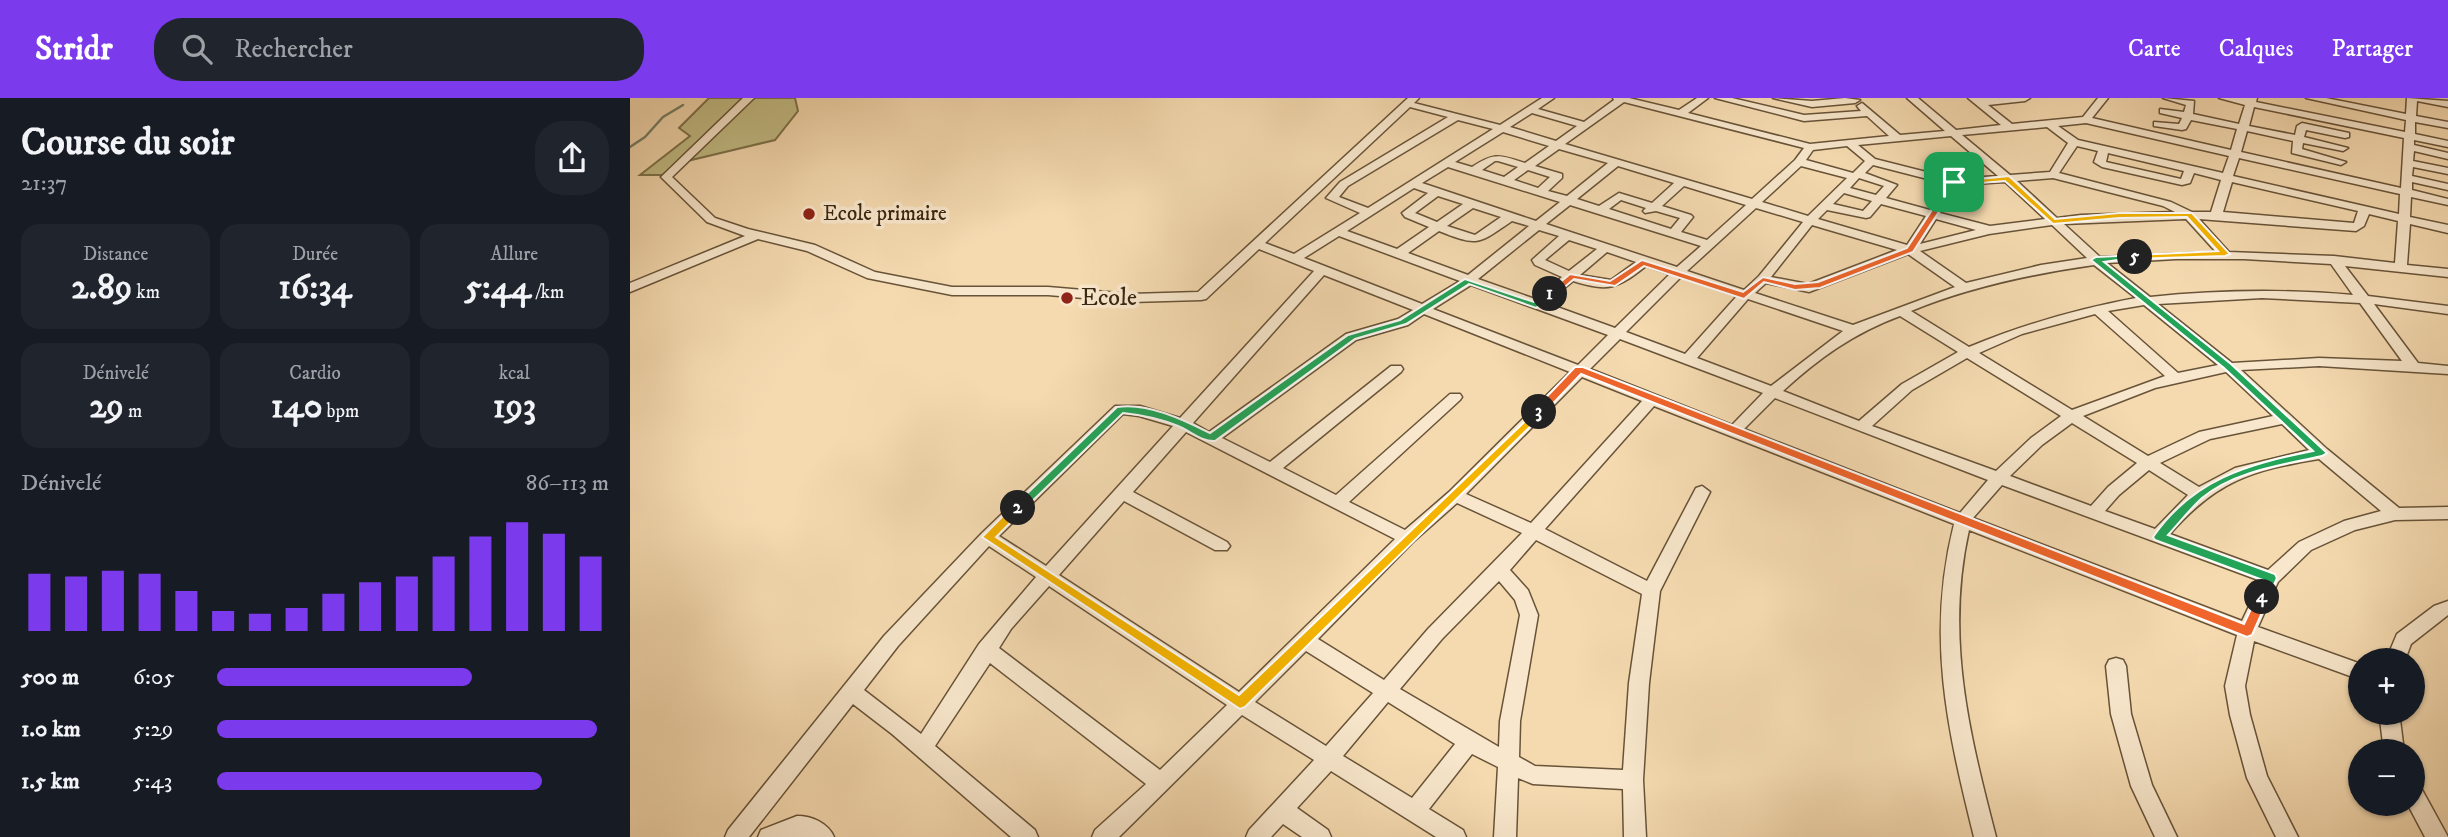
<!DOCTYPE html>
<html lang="fr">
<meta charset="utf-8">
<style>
body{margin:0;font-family:"IM FELL DW Pica",serif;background:#20242c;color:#f1f3f6;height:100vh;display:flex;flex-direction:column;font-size:26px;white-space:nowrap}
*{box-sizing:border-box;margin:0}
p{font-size:23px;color:#9ea1a6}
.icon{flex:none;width:38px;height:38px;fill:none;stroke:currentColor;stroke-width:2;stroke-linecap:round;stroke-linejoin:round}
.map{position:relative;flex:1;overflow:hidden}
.panel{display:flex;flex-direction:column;background:#171b24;width:630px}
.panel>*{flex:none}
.controls{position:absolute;left:1718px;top:550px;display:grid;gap:14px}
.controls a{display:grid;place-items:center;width:77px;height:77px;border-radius:50%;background:#171b24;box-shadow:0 2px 5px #0004;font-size:35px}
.pin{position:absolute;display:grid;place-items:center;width:60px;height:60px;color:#fff;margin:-30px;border-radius:14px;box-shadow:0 4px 10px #0006}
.km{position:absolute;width:35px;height:35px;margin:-18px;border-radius:50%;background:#222;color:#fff;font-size:19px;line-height:35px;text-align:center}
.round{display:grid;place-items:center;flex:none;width:74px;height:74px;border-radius:28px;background:#20242c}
.overview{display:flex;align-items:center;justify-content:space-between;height:119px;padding:0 21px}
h1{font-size:38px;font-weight:700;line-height:52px}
.stats{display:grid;grid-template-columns:repeat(3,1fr);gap:10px;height:119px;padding:7px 21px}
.stats div{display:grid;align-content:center;border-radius:18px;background:#20242c;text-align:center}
.stats b{font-size:35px;font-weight:700}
.stats small{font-size:19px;font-weight:400}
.stats p{font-size:19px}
.chart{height:196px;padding:14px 21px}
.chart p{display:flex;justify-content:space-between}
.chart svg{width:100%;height:126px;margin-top:7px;stroke:#7c3aed;stroke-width:6}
ul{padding:0 21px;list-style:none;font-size:23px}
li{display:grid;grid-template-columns:112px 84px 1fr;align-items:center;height:52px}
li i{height:18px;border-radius:9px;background:#7c3aed}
header{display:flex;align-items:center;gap:42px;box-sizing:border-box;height:98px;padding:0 35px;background:#7c3aed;color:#fff}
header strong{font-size:33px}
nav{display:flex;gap:38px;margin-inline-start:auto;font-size:24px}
.search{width:490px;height:63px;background:#20242c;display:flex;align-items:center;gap:18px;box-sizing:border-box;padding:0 24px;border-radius:28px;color:#9ea1a6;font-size:26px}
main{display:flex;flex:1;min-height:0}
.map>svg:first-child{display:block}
.green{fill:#c3bd86;stroke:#7e724b;stroke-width:2}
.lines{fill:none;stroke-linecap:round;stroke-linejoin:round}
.stream{stroke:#757f6a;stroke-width:2.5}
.minor-casing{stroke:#685338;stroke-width:3}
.minor{fill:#f8e7cc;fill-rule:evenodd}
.split-1{fill:#f0652b;stroke:#fff;stroke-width:2}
.split-2{fill:#22a559;stroke:#fff;stroke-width:2}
.split-3{fill:#f5b400;stroke:#fff;stroke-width:2}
.split-4{fill:#f0652b;stroke:#fff;stroke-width:2}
.split-5{fill:#22a559;stroke:#fff;stroke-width:2}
.split-6{fill:#f5b400;stroke:#fff;stroke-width:2}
.poi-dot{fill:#8f2418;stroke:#f8e7cc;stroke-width:2.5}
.labels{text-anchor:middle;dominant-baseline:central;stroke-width:7;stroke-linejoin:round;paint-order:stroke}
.far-poi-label{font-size:21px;fill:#392610;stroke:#f8e7cc;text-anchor:start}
.poi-label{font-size:24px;fill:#392610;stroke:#f8e7cc;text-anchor:start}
</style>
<header>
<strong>Stridr</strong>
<div class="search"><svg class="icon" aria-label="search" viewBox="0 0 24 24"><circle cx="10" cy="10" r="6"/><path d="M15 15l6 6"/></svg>Rechercher</div>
<nav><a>Carte</a><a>Calques</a><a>Partager</a></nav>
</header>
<main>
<section class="panel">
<div class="overview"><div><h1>Course du soir</h1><p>21:37</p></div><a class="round"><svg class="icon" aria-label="share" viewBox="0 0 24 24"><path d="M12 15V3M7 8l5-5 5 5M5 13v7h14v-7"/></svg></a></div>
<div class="stats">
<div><p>Distance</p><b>2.89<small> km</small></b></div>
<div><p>Durée</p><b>16:34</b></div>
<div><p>Allure</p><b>5:44<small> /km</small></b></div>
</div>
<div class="stats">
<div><p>Dénivelé</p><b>29<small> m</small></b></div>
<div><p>Cardio</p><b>140<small> bpm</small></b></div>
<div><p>kcal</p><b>193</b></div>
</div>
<div class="chart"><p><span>Dénivelé</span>86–113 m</p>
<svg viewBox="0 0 160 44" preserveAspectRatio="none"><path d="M5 44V24M15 44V25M25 44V23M35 44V24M45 44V30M55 44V37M65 44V38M75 44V36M85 44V31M95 44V27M105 44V25M115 44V18M125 44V11M135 44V6M145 44V10M155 44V18"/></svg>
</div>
<ul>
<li><b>500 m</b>6:05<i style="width:65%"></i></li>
<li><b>1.0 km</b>5:29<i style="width:97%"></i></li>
<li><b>1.5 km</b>5:43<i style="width:83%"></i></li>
</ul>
</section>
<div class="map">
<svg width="1818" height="739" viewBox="0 0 1818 739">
<rect width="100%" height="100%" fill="#f5dab0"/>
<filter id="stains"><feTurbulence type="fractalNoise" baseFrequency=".00286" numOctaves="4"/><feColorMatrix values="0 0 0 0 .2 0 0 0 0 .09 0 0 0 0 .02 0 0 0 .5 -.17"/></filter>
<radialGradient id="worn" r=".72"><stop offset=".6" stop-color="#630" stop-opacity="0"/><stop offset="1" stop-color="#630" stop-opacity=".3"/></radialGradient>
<path class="green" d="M79,0H165L168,13L145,42L49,65L32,77H10L60,38L49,30Z"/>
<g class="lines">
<path class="stream" d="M0,49L15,39L33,19L53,7"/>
<defs>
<g id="minor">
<path d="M113,0H124L42,79L85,120L118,131L185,147L245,174L322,189H418L501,196L568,194L778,0H789L784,5L870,27L912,0H924L908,11L954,24L984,2L983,0H999L1049,12L1067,0H1078L1058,15L1180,46L1259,38L1237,18L1174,23L1085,0H1102L1174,17L1231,13L1227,8L1232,5L1270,37L1315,33L1277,0H1288L1326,32L1371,27L1338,0H1400L1395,3L1358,7L1382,26L1453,19L1468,0H1478L1462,20L1601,52L1607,31L1561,22L1556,31L1552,32L1524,28V24L1549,26L1552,20L1530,15V11L1554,14L1556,7L1533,0L1564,3L1563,16L1609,26L1615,7L1589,0H1627L1626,4L1775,34L1776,22L1676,0H1696L1776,16L1777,0L1818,3V9L1787,3L1786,18L1818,24V30L1785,24V36L1818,43V49L1784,42V47L1818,55V61L1784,53L1783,63L1818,70V76L1783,69L1782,78L1818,86V92L1782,84V92L1818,101V107L1781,99L1780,119L1818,127V135L1780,126L1777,167L1818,171V179L1715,168L1738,198L1818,208V216L1744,206L1788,265L1818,268V276L1689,268L1611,272L1697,351L1769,410L1818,409V421L1765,422L1725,432L1681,452L1648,484L1628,529L1731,566V582L1624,543L1615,588L1620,617L1637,678L1668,739H1646L1617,680L1600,617L1595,588L1607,537L1339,432C1315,539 1339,635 1366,739H1344C1317,630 1296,538 1324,426L1024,308L915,431L1017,483L1066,390L1072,388L1080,394L1030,493L1019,585L1013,682L1016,739H994L993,691L903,686L888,680L886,739H864L868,669L842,656L799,711L833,732L836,739H806L701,673L667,710L698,732L701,739H672L653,726L641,739H616L619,732L684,662L612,617L489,739H462L465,732L516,686L360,565L305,648L405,732L408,739H381L262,636L223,606L119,739H95L98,732L254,538L352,435L485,308H510L550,320L684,173L629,151L576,201L571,202L501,204L418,197H322L237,180L177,153L128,141L0,194V185L115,138L77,124L31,79ZM994,4L1174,50L1165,62L1122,101L935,46ZM780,9L818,19L710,84L696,100L730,115L664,156L635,145ZM1624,9L1774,40L1771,90L1611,54L1617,33L1663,43L1662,55L1711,67L1716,64L1672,51L1673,45L1713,53L1718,50L1674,39L1676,32L1715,40L1719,39V35L1672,25L1667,28L1665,37L1619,28ZM902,15L947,28L926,43L880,29ZM828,22L863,31L738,110L709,99L718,88ZM1456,25L1599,58L1593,75L1448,42L1428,28ZM1417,29L1438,45L1420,74L1380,77L1332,37ZM873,34L919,48L895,65C869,57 865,54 842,69L825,64ZM1321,38L1368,78L1324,81L1245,61L1228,47ZM1217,48L1235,63L1223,75L1176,62L1183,52ZM1447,48L1468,53L1464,64L1472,69L1552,87L1560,85L1564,75L1591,82L1581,114H1562L1541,104L1429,75ZM929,51L978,65L937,98L918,93L932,80V76L905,68ZM1478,55L1554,73L1551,81L1476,64ZM1609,60L1770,96L1769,116L1603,78ZM865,63H868L888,69L874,79L852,72ZM1243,67L1317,86L1300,112L1256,100L1267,87L1235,75ZM988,68L1044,85L1022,105L989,95L969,108L947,101ZM1171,68L1217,80L1178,118L1132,104ZM818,69L930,104L906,123L792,85ZM898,72L920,79L908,90L884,82ZM1229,80L1254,88L1246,97L1220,90ZM1423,80L1533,108L1545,114L1451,117L1427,120L1387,83ZM1375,84L1415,121L1360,128L1310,115L1328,87ZM1602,84L1728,113L1724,125L1593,114ZM1054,88L1116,107L1077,142L1051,134L1063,119L1061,117L1032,108ZM784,90L798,95L772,115L775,119L799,129L767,151L717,133ZM1214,95L1242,103L1233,113L1203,106ZM808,98L833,106L807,124L785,115ZM991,102L1016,110L1013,113L1015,115L1026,113L1050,120L1041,131L979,111ZM1251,106L1296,118L1277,147L1188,121L1197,112L1236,120L1240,119ZM940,107L1071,148L1047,169L916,126ZM843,110L871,119L845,137L817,128ZM1126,110L1173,124L1129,178L1114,192L1057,173ZM1739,116L1768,123L1765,165L1704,158L1599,154L1569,121L1726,133L1734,128ZM1306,121L1346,132L1290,146ZM1556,121L1586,154L1470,159L1434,126ZM882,123L899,128L838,177L778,155L809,133C849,149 848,146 882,123ZM1182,127L1267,152L1178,186L1141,179ZM1422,127L1457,160L1411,167L1336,185L1290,153L1359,136ZM909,132L929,138L902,162L905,167L932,179L905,201L848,181ZM709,138L830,183L792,206L674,160ZM939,142L967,151L939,173L915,162ZM977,154L1006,164L981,182L950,177ZM1278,156L1325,189L1223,227L1125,195L1136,185L1179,194ZM1546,161H1614L1701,166L1723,197C1655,191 1588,192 1520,199L1477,165ZM1464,167L1506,200C1448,211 1394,226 1339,249L1281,213C1340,189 1401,176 1464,167ZM1016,168L1040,176L985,230L916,205L943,183C979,194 987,191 1016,168ZM694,177L783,212L768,221L716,236L579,334L563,325ZM1051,179L1107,198L1055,256L996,234ZM841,187L978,237L948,267L803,211ZM1632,200L1730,205L1772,263L1689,260L1602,265L1528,206ZM1118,201L1213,233L1141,288L1067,260ZM1514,207L1588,267L1548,275L1478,213ZM794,216L940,274L819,394L775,432L719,404L830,302L832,299L830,296H820L706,397L653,370L771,274L773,271L771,268H761L640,364L592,340L726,242L778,227ZM1465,216L1535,278L1442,312L1349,255L1392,236ZM1270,218L1328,254L1272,286L1229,323L1153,293C1189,260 1224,235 1270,218ZM990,241L1133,295L1102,327L960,271ZM1337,260L1431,318L1401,340L1366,373L1242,328L1282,292ZM1596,274L1643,318L1569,334L1518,358L1453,318L1525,290ZM952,279L1012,303L901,425L836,396ZM1145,300L1358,382L1330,415L1114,331ZM493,316L509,318L543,328L416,468L369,438ZM1442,325L1507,365L1478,389L1461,408L1380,378L1412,347ZM1652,326L1679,352L1605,370L1569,389L1530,365L1580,341ZM556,334L765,441L609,594L429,477L494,403L585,452H597L600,448L597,444L503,394ZM1689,361L1751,413L1714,423L1669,444L1638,472L1540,436C1586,383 1622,372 1689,361ZM1519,372L1558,397L1525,431L1475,413L1489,397ZM1372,387L1631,483L1612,523L1343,420ZM827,405L892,435L798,531L754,582L688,541L783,444ZM906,442L1012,496L999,585L993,672L905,668L889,659L890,623L908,517L898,492L880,472ZM359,448L406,479L349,546L291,636L234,592L268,548ZM869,483L885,502L890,517L870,623L869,649L770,591L812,541ZM419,488L597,607L530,672L369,550L381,531ZM676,553L743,595L696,648L625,604ZM758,604L825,646L782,700L713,658Z"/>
<path d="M1143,0L1182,3L1215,0L1230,2L1225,5L1182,9Z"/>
<path d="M1818,503V517L1781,546L1775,562H1756L1767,536L1804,508Z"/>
<path d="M1486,560L1493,562L1496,568L1501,616L1522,687L1547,739H1525L1501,688L1481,616L1476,568L1479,562Z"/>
<path d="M1749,614H1769L1774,653H1754Z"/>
<path d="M1783,685L1790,688L1818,739H1795L1777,705H1783Z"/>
<path d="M167,718C182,718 198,725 204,739H128L131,732Z"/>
</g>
</defs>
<use href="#minor" class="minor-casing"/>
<use href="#minor" class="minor"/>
</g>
<path class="split-1" d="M1321,83L1328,84L1283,154L1190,190L1165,192L1134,184L1114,201L1014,168L985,188L944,181L924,198L916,196L940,176L980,183L1012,162L1113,194L1133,179L1165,186L1188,184L1277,150Z"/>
<path class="split-2" d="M835,181L904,204L917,194L925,196L906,210L839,186L776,226L725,241L585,343C572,344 560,333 548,328C531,321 512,317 493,315L392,413L388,414L382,410L487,309C517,304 554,322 580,335L718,237L770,222Z"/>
<path class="split-3" d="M909,310L914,314L913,316L615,609L610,611L352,439L384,407H392V413L366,439L609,597Z"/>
<path class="split-4" d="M945,269H953L1614,526L1628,496H1637L1639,499L1622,537L1617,539L951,276L913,316H905V311Z"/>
<path class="split-5" d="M1508,157L1509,159L1474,164L1601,266L1697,355L1692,358C1652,367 1604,373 1572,400C1560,411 1549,425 1538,437L1645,476L1647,480L1637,503H1628L1626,499L1633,482L1525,442L1523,439C1563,381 1618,366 1683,353L1594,270L1461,162L1466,159Z"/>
<path class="split-6" d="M1379,78L1425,121L1489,115H1562L1600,156L1595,158L1501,161L1500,159L1505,157L1588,153L1557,119L1489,120L1423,126L1375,83L1324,87L1320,84Z"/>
<g class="poi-dot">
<circle cx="179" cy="116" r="7"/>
<circle cx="437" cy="200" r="7"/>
</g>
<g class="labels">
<g class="far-poi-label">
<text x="193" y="116">Ecole primaire</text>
</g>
<g class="poi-label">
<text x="451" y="200">Ecole</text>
</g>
</g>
<rect width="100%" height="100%" filter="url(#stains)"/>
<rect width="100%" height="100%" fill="url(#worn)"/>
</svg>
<div class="controls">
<a>+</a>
<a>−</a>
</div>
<div class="pin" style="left:1324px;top:84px;background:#1e9e55"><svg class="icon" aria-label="arrive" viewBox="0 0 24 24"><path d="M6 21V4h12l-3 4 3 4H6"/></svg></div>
<b class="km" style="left:920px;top:196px">1</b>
<b class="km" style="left:388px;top:410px">2</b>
<b class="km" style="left:909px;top:314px">3</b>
<b class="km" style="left:1632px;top:499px">4</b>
<b class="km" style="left:1505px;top:159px">5</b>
</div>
</main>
